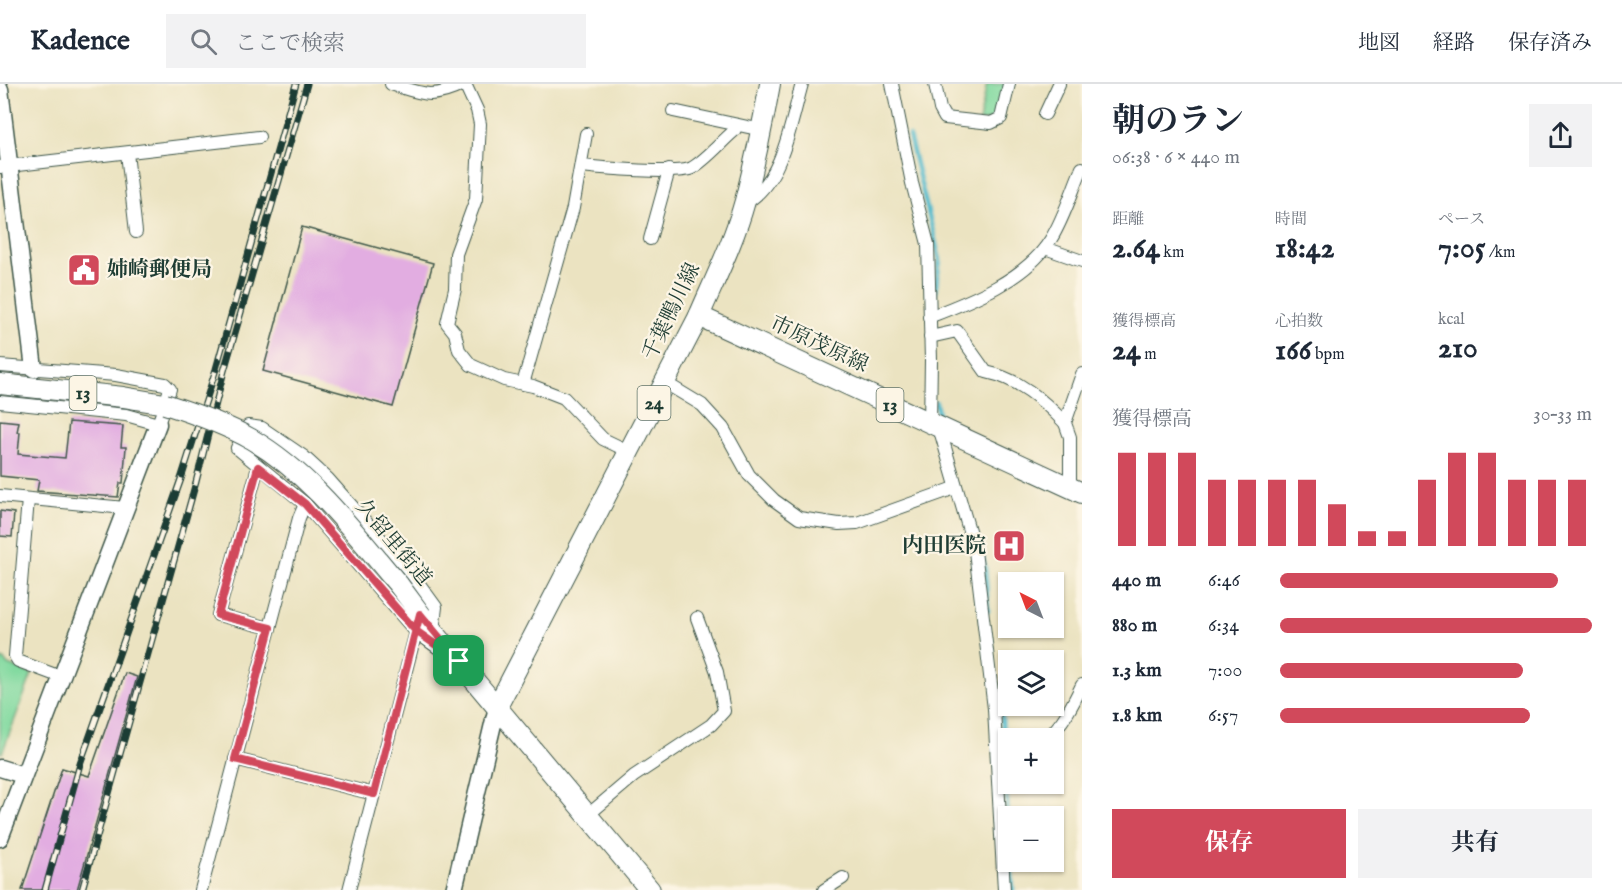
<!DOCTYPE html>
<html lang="ja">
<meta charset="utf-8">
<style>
body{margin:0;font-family:"IM FELL English","Noto Serif JP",serif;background:#f2f2f3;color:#1f2937;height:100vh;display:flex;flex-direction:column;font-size:22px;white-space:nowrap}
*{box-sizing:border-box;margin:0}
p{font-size:20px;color:#747a83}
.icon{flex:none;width:33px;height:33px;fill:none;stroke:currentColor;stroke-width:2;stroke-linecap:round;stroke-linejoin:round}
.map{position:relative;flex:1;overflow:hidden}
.side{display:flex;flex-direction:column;background:#fff;width:540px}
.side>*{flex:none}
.needle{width:39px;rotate:318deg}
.controls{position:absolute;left:998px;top:488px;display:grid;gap:12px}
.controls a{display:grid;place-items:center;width:66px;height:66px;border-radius:0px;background:#fff;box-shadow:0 2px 4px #0004;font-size:30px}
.pin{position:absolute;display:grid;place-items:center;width:51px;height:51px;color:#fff;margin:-26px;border-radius:12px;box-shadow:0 3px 9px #0006}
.round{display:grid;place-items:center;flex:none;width:63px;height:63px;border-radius:0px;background:#f2f2f3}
.overview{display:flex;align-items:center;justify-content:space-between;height:102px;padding:0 30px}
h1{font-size:33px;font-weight:700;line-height:45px}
.figures{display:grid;grid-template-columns:repeat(3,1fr);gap:9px;height:102px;padding:6px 30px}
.figures div{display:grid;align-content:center}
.figures b{font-size:30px;font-weight:700}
.figures small{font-size:16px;font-weight:400}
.figures p{font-size:16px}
.chart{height:168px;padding:12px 30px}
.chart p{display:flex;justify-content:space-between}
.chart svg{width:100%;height:108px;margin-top:6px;stroke:#d1495b;stroke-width:6}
.action{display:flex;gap:12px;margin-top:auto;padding:12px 30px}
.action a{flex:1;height:69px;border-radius:0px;background:#d1495b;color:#fff;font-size:24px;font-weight:700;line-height:69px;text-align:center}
.action a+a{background:#f2f2f3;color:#1f2937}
ul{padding:0 30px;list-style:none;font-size:20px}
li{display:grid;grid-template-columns:96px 72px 1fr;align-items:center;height:45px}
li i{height:15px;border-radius:8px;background:#d1495b}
header{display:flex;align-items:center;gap:36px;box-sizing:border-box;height:84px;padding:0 30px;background:#fff;border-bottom:2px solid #e0e1e3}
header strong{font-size:28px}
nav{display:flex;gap:33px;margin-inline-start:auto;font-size:21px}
.search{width:420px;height:54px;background:#f2f2f3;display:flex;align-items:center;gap:15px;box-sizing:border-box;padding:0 21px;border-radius:0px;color:#747a83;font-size:22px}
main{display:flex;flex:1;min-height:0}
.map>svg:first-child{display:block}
.green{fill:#80d99f;stroke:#508b6a;stroke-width:1.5}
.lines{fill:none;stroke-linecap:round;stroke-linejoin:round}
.stream{stroke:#52bcce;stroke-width:4.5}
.building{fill:#e2ade1}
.minor-casing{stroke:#3e5649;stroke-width:14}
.tertiary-casing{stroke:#3e5649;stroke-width:19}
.primary-casing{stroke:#3e5649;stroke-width:22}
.minor{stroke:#fff;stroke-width:12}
.tertiary{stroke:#fff;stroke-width:16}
.primary{stroke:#fff;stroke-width:20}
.rail-casing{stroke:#1f3d34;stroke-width:7}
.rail{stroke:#fcf5e5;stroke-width:4.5;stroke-dasharray:14;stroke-linecap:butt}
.primary-bridge-casing{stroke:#3e5649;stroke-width:22;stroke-linecap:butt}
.primary-bridge{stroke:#fff;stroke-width:20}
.route-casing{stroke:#fff;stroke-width:12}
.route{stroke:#d1495b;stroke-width:8}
.labels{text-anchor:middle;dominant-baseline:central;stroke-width:4.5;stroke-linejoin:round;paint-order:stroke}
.shield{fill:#fcf5e5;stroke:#617469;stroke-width:1.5}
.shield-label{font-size:20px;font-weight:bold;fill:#1f3d34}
.poi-label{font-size:21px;font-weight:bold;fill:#1f3d34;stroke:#fcf5e5;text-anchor:start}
.street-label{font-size:21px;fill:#1f3d34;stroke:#fcf5e5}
</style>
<header>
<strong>Kadence</strong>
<div class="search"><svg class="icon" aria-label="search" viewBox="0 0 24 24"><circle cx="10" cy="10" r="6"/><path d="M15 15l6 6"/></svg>ここで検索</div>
<nav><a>地図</a><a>経路</a><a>保存済み</a></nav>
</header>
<main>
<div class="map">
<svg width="1082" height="806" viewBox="0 0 1082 806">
<rect width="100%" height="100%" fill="#fcf5e5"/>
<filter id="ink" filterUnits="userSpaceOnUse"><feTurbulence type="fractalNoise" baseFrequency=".0167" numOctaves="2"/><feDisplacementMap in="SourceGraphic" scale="12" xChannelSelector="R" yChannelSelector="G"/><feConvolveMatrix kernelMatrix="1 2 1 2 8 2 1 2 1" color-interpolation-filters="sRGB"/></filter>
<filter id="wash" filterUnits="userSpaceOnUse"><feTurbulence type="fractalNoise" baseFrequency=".008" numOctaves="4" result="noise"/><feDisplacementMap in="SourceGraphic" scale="24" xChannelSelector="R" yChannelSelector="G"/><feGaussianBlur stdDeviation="1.35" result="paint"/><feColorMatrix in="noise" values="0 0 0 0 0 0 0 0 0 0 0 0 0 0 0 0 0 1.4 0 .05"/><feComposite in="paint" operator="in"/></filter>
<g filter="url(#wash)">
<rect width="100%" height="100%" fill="#ebe3c1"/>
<g class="green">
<path d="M987,0H1009L1001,34L979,38Z"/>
<path d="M0,575L4,576L8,581L32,590L2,669H0Z"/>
</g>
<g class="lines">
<g class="stream">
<path d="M909,52L940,176L934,214"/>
<path d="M936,318L939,336"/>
<path d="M980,464L985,482L988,527"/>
<path d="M998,612L1002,634L1008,732"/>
<path d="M1011,777L1013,806"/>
</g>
</g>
<g id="blocks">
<g class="building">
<path d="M302,143L433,179L393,323L263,287Z"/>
<path d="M0,336L19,338L17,348H20L18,370L65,374L69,338L123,342L121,363H126L123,399H120L118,413L37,407L39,396L0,392Z"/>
<path d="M0,427L14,429L12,453L0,452Z"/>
<path d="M125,589L137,593L77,806H22L62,684L89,692Z"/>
</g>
</g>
</g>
<g filter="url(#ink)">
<use href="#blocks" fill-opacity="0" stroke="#3e5649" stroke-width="1.5"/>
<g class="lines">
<defs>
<g id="minor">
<path d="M391,0C423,10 432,16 464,0"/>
<path d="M465,0L477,26L480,40L476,115L456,170L455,205L447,239L455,249L459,266L471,281L504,296L533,302L564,314L603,355L628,367"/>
<path d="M892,0L912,99L928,160L931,276L930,340"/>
<path d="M935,0L940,25L945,34L991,39L1001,34L1009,0"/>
<path d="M673,27L762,46"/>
<path d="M1045,30L1059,0"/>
<path d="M127,69L136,148"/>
<path d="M582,82C600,84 679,91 692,84C707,75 721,58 734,47L737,41"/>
<path d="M0,83L259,53"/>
<path d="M747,118C783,96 791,38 802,0"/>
<path d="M650,155L669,86"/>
<path d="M1045,164L1082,177"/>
<path d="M929,233C971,217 1027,195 1051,155C1064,134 1072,107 1082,84"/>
<path d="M930,253L957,247L986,288C1019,295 1042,315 1065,339"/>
<path d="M0,282L116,291L165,300L170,305L168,311"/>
<path d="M664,298L702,321L723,344L749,391L774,416L799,434L839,440L857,439L955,404"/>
<path d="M523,300L573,124L586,50"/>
<path d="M0,318L126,331L158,340L162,329"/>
<path d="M939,343L975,467L994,625L1004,806"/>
<path d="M258,383L218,531L270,544"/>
<path d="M1070,404V353L1065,339L1082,290"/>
<path d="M0,412L125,424"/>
<path d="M28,415L15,572L18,577L61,593"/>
<path d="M433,547L436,523L412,490L328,395L303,372L262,344L248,342L237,364L305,420L415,547L441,566"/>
<path d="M1047,654C1063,640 1073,620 1082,601"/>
<path d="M235,675L374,710"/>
<path d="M588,731L634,692L711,641L724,627L717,588L697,534"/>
<path d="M201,806L299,434L305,420"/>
<path d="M349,806L418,540"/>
<path d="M824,806L843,794"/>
</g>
<g id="tertiary">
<path d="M0,5L34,285"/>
<path d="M0,684L23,691"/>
<path d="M0,754L158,340"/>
<path d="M454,806L497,623"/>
</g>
<g id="primary">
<path d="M699,232L1082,409"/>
<path d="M0,300L123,313L165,320"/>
<path d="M398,500L433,547L650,806"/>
<path d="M497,623L699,232C715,195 734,157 745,117C755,78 763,39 770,0"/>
</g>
</defs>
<use href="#minor" class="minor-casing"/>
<use href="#tertiary" class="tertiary-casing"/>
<use href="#primary" class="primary-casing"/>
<use href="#minor" class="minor"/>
<use href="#tertiary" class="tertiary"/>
<use href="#primary" class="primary"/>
<defs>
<g id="rail">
<path d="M45,806L80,680L181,395L216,285L296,0"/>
<path d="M82,806L196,398L224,287L307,0"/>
</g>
</defs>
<use href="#rail" class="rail-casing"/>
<use href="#rail" class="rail"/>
<defs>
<path id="primary-bridge" d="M165,320C193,329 225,340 251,355C311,390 354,448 398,500"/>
</defs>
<use href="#primary-bridge" class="primary-bridge-casing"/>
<use href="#primary-bridge" class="primary-bridge"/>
</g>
</g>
<g class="lines" filter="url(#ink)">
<defs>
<path id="route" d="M459,577L416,547L305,420L258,383L218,531L270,544L235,675L374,710L413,557L420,530L459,577"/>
</defs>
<use href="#route" class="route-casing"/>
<use href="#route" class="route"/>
</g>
<defs>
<symbol id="civic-square" viewBox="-11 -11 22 22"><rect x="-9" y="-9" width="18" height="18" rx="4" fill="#d1495b" stroke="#fcf5e5"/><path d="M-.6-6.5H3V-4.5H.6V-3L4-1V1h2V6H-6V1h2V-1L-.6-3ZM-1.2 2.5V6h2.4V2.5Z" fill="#fff"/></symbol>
<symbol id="hospital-square" viewBox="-11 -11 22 22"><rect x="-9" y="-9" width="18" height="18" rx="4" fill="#d1495b" stroke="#fcf5e5"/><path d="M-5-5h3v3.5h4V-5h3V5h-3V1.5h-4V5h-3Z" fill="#fff"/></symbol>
</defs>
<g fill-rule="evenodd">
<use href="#civic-square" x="65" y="167" width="38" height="38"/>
<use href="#hospital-square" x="990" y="443" width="38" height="38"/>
</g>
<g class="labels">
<g class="shield">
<rect x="69.5" y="292" width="27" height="34" rx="4.5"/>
<rect x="637.5" y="302" width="33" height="34" rx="4.5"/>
<rect x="876.5" y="304" width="27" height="34" rx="4.5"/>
</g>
<g class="shield-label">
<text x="83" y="309">13</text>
<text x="654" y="319">24</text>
<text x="890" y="321">13</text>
</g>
<g class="poi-label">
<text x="107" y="186">姉崎郵便局</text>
<text x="986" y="462" text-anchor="end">内田医院</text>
</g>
<g class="street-label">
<text transform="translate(672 228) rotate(-64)">千葉鴨川線</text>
<text transform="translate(819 261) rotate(25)">市原茂原線</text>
<text transform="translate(393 459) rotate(50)">久留里街道</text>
</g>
</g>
</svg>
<div class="controls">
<a><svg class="needle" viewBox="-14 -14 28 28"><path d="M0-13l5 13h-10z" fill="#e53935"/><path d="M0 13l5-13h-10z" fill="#747a83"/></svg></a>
<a><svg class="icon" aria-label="layers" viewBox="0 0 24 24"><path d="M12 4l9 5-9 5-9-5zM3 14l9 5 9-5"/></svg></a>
<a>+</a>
<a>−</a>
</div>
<div class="pin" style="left:459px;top:577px;background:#1e9e55"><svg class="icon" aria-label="arrive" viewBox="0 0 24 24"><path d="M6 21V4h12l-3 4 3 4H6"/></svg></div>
</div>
<section class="side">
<div class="overview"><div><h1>朝のラン</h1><p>06:38 · 6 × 440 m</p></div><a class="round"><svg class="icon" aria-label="share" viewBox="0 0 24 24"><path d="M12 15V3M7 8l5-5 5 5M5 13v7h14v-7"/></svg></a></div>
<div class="figures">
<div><p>距離</p><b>2.64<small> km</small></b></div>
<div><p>時間</p><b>18:42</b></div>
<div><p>ペース</p><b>7:05<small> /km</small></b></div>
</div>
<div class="figures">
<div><p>獲得標高</p><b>24<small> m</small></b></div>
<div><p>心拍数</p><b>166<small> bpm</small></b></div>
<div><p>kcal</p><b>210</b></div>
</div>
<div class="chart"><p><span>獲得標高</span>30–33 m</p>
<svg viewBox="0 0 160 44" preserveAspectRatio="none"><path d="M5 44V6M15 44V6M25 44V6M35 44V17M45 44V17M55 44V17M65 44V17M75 44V27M85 44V38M95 44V38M105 44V17M115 44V6M125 44V6M135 44V17M145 44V17M155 44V17"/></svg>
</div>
<ul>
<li><b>440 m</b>6:46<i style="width:89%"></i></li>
<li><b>880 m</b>6:34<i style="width:100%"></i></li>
<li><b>1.3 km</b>7:00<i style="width:78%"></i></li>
<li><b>1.8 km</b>6:57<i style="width:80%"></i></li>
</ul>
<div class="action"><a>保存</a><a>共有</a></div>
</section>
</main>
